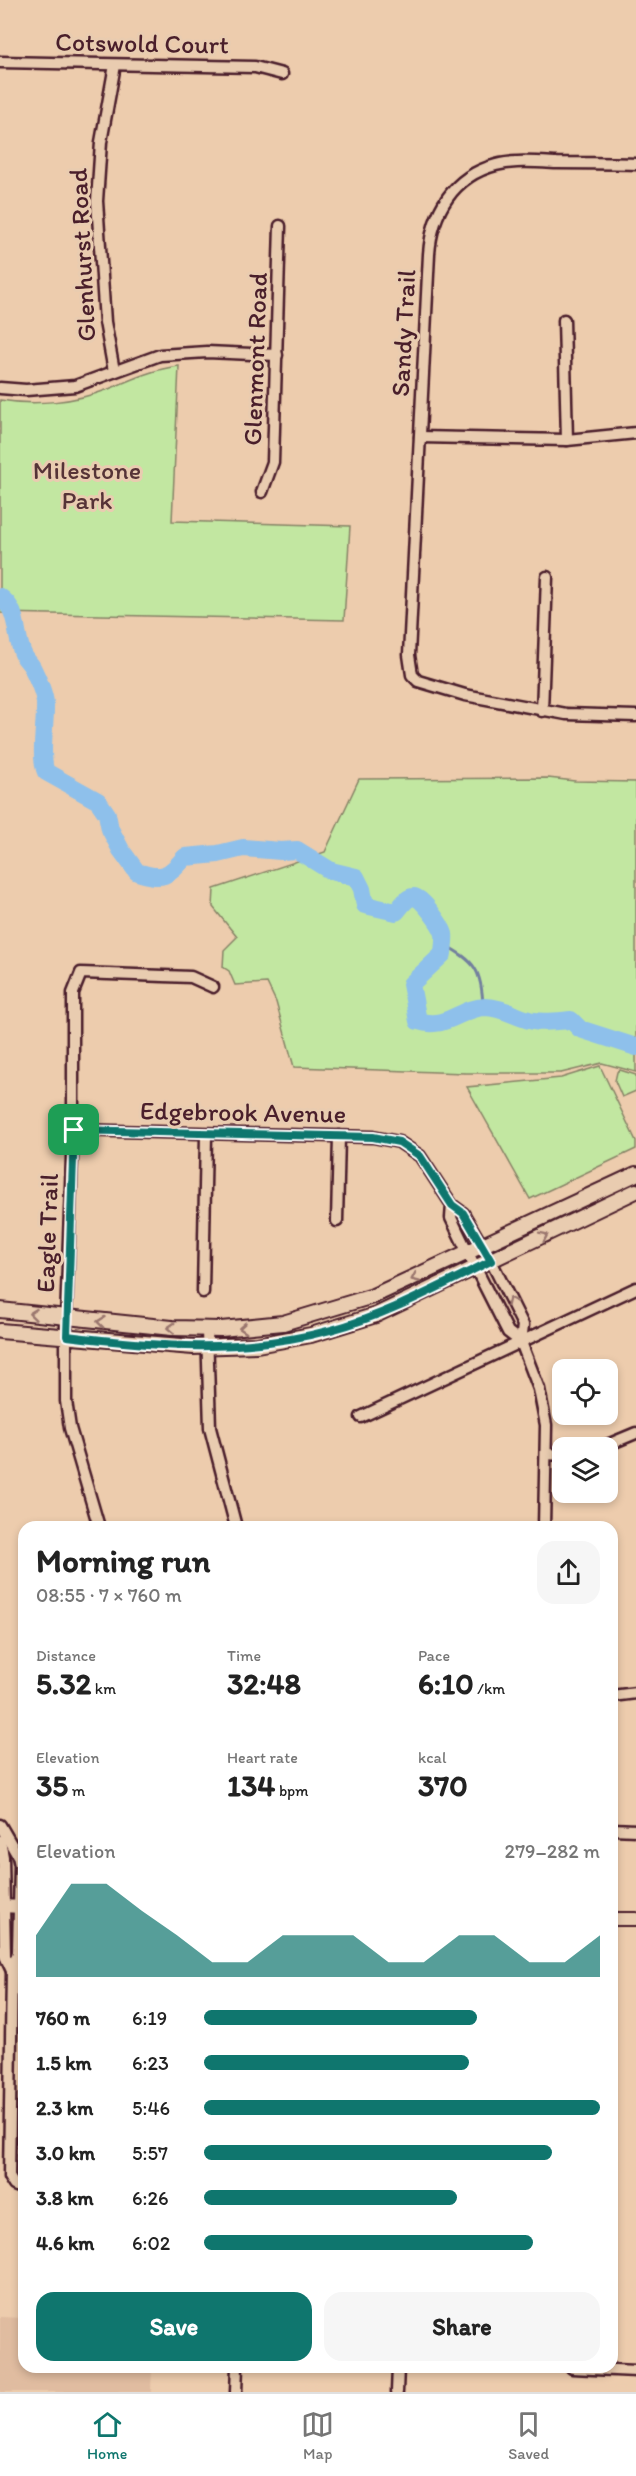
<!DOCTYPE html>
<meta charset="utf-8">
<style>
body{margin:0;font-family:Itim,sans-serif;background:#f6f6f6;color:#222;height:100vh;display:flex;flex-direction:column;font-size:22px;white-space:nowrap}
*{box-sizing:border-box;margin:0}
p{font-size:20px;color:#767676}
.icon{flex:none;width:33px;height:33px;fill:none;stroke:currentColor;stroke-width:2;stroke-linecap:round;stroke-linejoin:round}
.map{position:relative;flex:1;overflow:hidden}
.details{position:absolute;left:18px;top:1521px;width:600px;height:852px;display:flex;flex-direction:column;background:#fff;border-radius:18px;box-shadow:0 3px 9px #0003}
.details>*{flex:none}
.tools{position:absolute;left:552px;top:1359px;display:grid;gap:12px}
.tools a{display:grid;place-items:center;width:66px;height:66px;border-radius:12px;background:#fff;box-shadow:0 3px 9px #0003;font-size:30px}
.pin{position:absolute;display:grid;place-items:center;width:51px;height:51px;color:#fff;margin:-26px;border-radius:12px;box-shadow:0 3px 9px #0006}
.round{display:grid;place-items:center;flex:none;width:63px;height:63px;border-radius:18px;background:#f6f6f6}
.head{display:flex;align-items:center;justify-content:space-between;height:102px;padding:0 18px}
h1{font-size:33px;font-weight:800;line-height:45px}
.stats{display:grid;grid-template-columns:repeat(3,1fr);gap:9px;height:102px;padding:6px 18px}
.stats div{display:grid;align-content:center}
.stats b{font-size:30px;font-weight:800}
.stats small{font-size:16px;font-weight:400}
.stats p{font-size:16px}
.chart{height:168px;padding:12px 18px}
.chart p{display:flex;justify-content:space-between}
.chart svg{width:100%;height:108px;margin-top:6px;fill:#0f766e;opacity:.7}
.action{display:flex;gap:12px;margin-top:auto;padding:12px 18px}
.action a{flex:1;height:69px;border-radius:18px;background:#0f766e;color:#fff;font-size:24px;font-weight:800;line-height:69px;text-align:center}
.action a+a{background:#f6f6f6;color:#222}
ul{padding:0 18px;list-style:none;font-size:20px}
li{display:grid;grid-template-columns:96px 72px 1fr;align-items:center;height:45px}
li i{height:15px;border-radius:8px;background:#0f766e}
.tab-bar{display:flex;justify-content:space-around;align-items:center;height:84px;border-top:2px solid #e0e0e0;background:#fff;font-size:16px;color:#767676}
.tab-bar a{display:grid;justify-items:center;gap:3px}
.tab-bar .on{color:#0f766e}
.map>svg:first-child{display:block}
.built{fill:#e0bca0}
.green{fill:#c2e7a1;stroke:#868366;stroke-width:1.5}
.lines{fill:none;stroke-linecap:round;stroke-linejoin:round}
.stream{stroke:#73809e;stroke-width:3}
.river{stroke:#8ec0eb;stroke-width:18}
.minor-casing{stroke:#4a1f2b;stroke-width:15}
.tertiary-casing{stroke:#4a1f2b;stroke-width:16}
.secondary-casing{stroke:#4a1f2b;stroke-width:18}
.minor{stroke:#e9ccb0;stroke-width:10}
.tertiary{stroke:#e9ccb0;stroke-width:12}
.secondary{stroke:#e9ccb0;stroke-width:14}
.oneway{stroke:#9a766e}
.route-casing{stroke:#fff;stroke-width:12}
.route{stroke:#0f766e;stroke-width:8}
.labels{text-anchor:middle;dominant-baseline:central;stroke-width:6;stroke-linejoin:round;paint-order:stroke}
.street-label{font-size:26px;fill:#4a1f2b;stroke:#e9ccb0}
.park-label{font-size:26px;fill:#563337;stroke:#e9ccb0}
</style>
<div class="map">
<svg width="636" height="2392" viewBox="0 0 636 2392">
<rect width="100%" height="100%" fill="#edccad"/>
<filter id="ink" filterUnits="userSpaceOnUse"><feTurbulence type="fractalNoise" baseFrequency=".0167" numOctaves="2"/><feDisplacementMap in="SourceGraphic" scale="12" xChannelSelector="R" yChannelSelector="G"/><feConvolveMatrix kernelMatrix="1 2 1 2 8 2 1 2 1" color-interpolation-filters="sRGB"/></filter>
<g filter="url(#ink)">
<path class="built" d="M0,2317L24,2318V2367H152L151,2392H0Z"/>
<g class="green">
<path d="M179,366L172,521L350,526L344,620L0,613V400C36,406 75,402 109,389C132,379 154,369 179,366Z"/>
<path d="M548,778L575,781L636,782V1072L602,1063L561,1073H465L294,1067L276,1002L267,983L235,985L229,971L223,967L224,950L237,937L213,907L214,889L325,852L359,779Z"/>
<path d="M600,1066L636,1141V1149L530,1199L467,1087L561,1078Z"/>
<path d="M620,1070L636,1075V1091L622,1097L615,1081L617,1072Z"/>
</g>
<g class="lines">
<path class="stream" d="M443,944C475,961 482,970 483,1007"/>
<path class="river" d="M0,597C20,610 14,637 24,656C26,660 30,663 32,667C37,677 44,692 45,703C46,722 39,757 46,772L98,801L107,814L110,829L121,850L137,872C163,880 168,877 185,857L218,854L243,848L281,851L297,850L331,871L356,877L362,889L365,905L396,912C401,907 406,897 414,897C421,896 442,926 444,934C445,940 443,948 443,954L411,984L418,1021C447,1030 460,1008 485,1007C504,1007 518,1019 534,1021C546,1023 559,1021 571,1020L580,1029L636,1047"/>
<defs>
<g id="minor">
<path d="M0,62L255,67L282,74"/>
<path d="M636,164C610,163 583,163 557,163C538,162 515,160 496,165C453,176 432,212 429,254L409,655L412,675L418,681L465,695L566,714L636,716"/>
<path d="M564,320L567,440"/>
<path d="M114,371L105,322L97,201L101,142L115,65"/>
<path d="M0,388L26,390L75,386L160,355L207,352L277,355"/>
<path d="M420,437L567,440L636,433"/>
<path d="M262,492L273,462L280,226"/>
<path d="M542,711L547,577"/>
<path d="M73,1130L373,1137L399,1142L420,1156L452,1205L463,1213L491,1261L523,1325L521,1342L539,1389L546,1425L544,1527"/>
<path d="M452,1205L451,1218L468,1253L508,1332L521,1342"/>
<path d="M337,1221L339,1136"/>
<path d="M203,1292L206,1135"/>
<path d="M207,1330L210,1428L236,1527"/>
<path d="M361,1417L636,1288"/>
<path d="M600,1448L636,1433"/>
<path d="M547,1454L562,1455"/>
<path d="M99,1527L70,1428L66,1401V1318L73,1130V993L81,973L191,977L213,987"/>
<path d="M612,1696L636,1693"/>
<path d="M0,1825L18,1856L20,1865L18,1952L12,1971L9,2177L14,2185L24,2189"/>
<path d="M612,1829L636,1830"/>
<path d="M0,1841L3,1857L5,1956L12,1971"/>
<path d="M572,2368L636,2371"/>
<path d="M236,2392L237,2367"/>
<path d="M397,2392L398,2367"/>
</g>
<g id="tertiary">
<path d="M0,1906L24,1907"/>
<path d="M612,1919H636"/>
</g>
<g id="secondary">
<path d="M0,1310L172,1328L221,1329L283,1323L373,1296L636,1174"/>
<path d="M0,1331L193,1347L257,1345L311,1335L376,1315L636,1191"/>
</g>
</defs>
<use href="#minor" class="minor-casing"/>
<use href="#tertiary" class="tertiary-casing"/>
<use href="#secondary" class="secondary-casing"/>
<use href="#minor" class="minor"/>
<use href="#tertiary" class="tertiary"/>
<use href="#secondary" class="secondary"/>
</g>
<defs><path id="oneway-chevron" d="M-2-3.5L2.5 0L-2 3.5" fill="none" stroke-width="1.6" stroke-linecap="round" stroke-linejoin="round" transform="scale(1.5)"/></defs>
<g class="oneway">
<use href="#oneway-chevron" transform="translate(544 1236) rotate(-26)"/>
<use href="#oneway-chevron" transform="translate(415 1278) rotate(156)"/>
<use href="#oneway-chevron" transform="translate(511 1301) rotate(-116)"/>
<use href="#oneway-chevron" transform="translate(33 1314) rotate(-174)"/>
<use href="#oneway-chevron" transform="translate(101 1322) rotate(-174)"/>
<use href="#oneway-chevron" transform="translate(171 1328) rotate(-177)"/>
<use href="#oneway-chevron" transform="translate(243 1328) rotate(176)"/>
</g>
</g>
<g class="lines" filter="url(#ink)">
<defs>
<path id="route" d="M74,1130L373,1137L399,1142L420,1156L452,1205L463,1213L491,1261C440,1286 387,1315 331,1330C243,1354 156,1347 67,1336Z"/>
</defs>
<use href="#route" class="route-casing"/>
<use href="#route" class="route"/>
</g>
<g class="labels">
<g class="street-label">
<text transform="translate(142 43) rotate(1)">Cotswold Court</text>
<text transform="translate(82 255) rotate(-93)">Glenhurst Road</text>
<text transform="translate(403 333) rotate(-87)">Sandy Trail</text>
<text transform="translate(255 359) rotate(-88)">Glenmont Road</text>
<text transform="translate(243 1112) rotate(1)">Edgebrook Avenue</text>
<text transform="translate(47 1233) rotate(-88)">Eagle Trail</text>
</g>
<g class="park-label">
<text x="87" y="470">Milestone<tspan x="87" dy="30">Park</tspan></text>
</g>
</g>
</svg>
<div class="tools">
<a><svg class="icon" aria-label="locate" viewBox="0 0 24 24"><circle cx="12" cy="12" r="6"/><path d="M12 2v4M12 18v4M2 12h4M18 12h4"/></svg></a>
<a><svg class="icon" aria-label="layers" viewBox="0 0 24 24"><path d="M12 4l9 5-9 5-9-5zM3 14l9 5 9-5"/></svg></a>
</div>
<div class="pin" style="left:74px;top:1130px;background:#1e9e55"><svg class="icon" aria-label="arrive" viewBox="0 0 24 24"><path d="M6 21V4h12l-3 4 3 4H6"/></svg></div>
<section class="details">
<div class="head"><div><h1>Morning run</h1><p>08:55 · 7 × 760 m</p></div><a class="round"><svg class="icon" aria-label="share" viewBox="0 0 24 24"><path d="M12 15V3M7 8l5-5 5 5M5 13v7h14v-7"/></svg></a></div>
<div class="stats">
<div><p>Distance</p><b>5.32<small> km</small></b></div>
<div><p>Time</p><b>32:48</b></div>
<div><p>Pace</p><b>6:10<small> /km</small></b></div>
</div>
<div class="stats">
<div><p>Elevation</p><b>35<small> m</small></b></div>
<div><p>Heart rate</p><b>134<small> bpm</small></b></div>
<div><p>kcal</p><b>370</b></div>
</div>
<div class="chart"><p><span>Elevation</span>279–282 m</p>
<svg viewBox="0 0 160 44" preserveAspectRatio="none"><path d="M0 44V27L10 6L20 6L30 17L40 27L50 38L60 38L70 27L80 27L90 27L100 38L110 38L120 27L130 27L140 38L150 38L160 27V44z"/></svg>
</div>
<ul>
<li><b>760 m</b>6:19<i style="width:69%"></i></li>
<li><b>1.5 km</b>6:23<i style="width:67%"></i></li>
<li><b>2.3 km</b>5:46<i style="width:100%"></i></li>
<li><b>3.0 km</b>5:57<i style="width:88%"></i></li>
<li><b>3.8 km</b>6:26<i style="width:64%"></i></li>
<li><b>4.6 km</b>6:02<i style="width:83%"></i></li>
</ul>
<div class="action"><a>Save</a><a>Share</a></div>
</section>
</div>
<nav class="tab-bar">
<a class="on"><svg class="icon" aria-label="home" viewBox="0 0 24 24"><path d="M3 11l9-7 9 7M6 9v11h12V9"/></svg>Home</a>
<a><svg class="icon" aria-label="map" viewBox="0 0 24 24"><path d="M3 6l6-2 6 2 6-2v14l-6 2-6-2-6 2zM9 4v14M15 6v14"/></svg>Map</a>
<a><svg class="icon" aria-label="saved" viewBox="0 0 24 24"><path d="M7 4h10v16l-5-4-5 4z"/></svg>Saved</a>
</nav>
